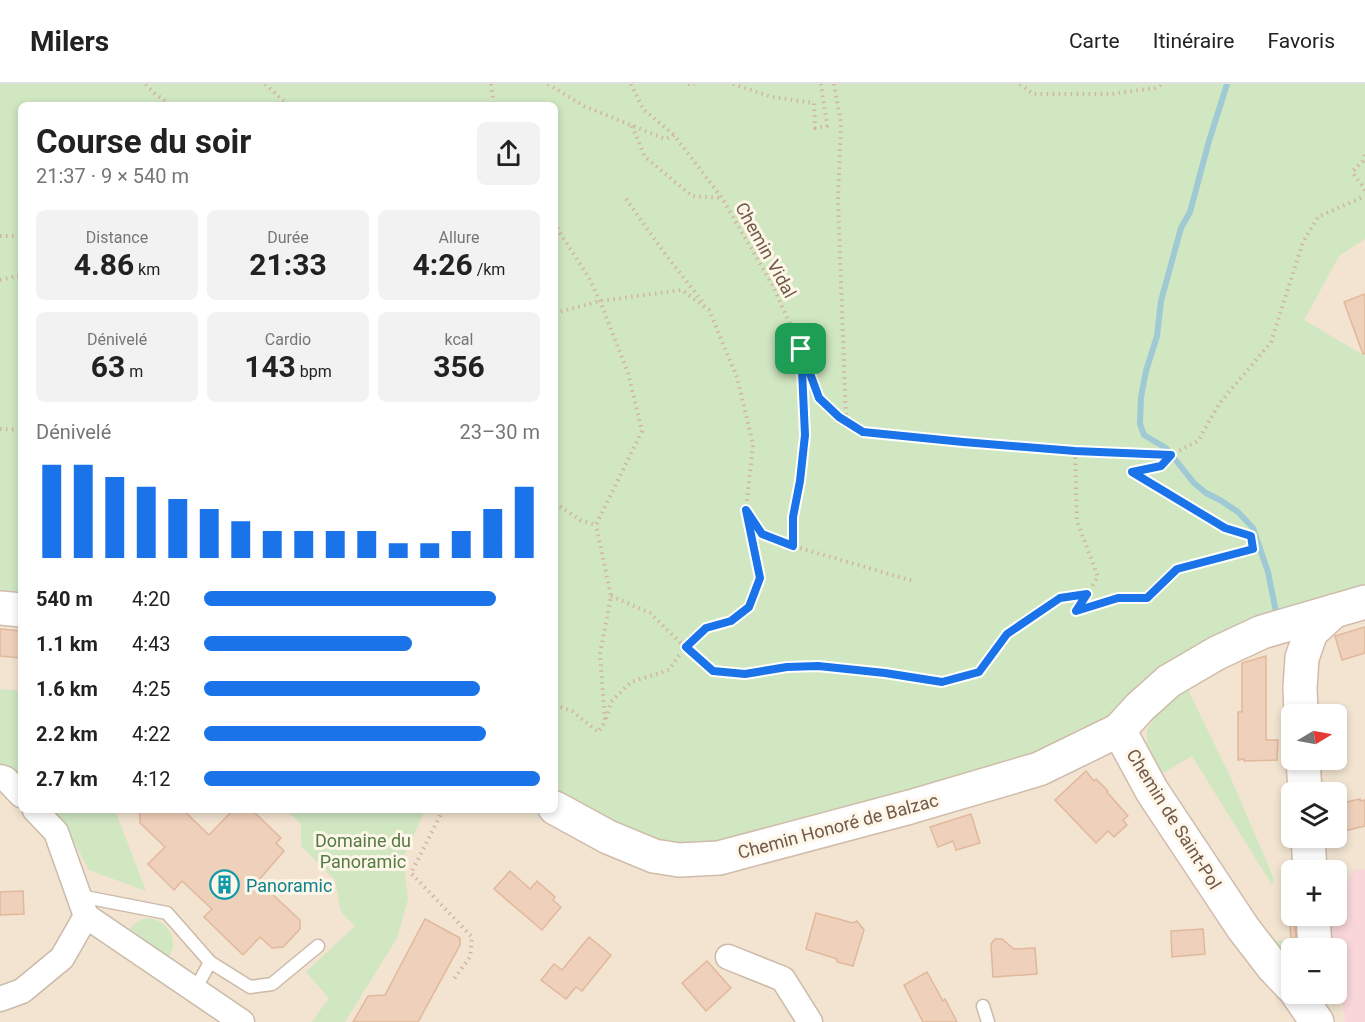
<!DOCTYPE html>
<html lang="fr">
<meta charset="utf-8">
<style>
body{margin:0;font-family:Roboto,sans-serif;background:#f2f2f2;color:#222;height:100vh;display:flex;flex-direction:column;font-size:22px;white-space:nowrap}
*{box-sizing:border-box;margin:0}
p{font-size:20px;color:#767676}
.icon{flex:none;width:33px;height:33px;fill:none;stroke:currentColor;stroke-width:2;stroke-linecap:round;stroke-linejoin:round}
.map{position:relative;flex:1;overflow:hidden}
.sheet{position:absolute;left:18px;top:18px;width:540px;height:711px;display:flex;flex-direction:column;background:#fff;border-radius:9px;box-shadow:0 3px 9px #0003}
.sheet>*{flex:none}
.needle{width:39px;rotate:80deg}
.tools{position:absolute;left:1281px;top:620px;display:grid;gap:12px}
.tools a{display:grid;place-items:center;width:66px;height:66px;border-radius:9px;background:#fff;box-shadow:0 3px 9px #0003;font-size:30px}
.pin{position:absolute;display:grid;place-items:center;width:51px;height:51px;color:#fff;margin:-26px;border-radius:12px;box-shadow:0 3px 9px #0006}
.round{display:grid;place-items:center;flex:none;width:63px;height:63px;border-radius:9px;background:#f2f2f2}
.summary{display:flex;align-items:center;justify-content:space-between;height:102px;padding:0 18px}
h1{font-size:33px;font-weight:700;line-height:45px}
.figures{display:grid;grid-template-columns:repeat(3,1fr);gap:9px;height:102px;padding:6px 18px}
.figures div{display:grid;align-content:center;border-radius:9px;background:#f2f2f2;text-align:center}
.figures b{font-size:30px;font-weight:700}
.figures small{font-size:16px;font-weight:400}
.figures p{font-size:16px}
.chart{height:168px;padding:12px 18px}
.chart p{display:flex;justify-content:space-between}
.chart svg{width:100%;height:108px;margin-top:6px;stroke:#1a73e8;stroke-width:6}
ul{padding:0 18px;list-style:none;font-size:20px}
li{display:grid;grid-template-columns:96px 72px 1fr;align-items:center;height:45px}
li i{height:15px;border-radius:8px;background:#1a73e8}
header{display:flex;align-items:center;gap:36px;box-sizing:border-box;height:84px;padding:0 30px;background:#fff;border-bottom:2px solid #e0e0e0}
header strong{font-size:28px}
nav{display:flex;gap:33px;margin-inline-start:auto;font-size:21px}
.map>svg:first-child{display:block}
.residential{fill:#f2e4d1;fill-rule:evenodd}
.medical{fill:#f8d6d9}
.green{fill:#d0e7c2}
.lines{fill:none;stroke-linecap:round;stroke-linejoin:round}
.stream{stroke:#9fcad4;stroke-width:6}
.building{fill:#efd1bb;stroke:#e1b89c;stroke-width:1.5}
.lane-casing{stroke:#cbbaa9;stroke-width:15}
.street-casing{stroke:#cbbaa9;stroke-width:27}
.secondary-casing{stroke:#d0bcaa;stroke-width:36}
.path{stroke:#d3b59f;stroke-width:4;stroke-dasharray:1.5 4.5;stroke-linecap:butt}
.lane{stroke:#fff;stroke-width:12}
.street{stroke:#fff;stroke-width:24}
.secondary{stroke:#fff;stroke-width:33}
.route-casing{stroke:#fff;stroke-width:12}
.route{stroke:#1a73e8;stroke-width:8}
.labels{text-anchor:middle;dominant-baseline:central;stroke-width:6;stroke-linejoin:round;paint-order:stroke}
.street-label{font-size:18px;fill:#71594a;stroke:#fef6e8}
.park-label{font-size:18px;fill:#547c45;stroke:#fef6e8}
.culture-label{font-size:18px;fill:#0d838f;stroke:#fef6e8;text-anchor:start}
</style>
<header>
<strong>Milers</strong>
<nav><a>Carte</a><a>Itinéraire</a><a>Favoris</a></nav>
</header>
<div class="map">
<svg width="1365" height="938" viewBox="0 0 1365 938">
<rect width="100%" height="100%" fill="#fbf2e2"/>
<path class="residential" d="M0,0H1365V938H0ZM21,21H555V726H21ZM1292,630H1336V675H1292ZM1292,708H1336V753H1292ZM1292,786H1336V831H1292ZM1292,864H1336V909H1292Z"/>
<path class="medical" d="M1365,785V938H1345L1337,884L1336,864H1333L1332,857L1330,831H1336L1337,811L1355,786Z"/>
<g class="green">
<path d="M0,0H1365V155L1339,172L1304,236L1365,272V511L1290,533L1076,660L704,763L658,762L555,713V21H21V512L0,510Z"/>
<path d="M1187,604L1229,690L1274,795L1272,801L1192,672L1155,694L1147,672V646L1159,625Z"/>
<path d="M0,605L21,607V689L0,679Z"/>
<path d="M52,726H115L146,807L89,786L69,748Z"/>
<path d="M286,726H425L403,774L408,815L397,854L345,938H312L329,914L306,888L355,842L341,828L335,796L301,762V740Z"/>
<path d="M147,834C162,834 178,851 172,867C170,872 166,875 162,878L127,850C132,841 136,837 147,834Z"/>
<path d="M1306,855L1307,864H1292L1291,883L1273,859L1276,857Z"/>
</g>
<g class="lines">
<path class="stream" d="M1227,0L1209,57L1190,128L1181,144L1161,217L1157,252L1146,287L1141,313L1140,340L1144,351L1166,364L1194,399L1206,409L1220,416L1238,428L1253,444L1268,488L1277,533"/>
</g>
<g class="building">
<path d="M1365,210V270H1363L1344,218Z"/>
<path d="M1365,543V569L1342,576L1335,552Z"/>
<path d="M0,545L21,547V574L0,572Z"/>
<path d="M1266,572V656H1278L1277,676L1244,677V675L1238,676V628H1242V579Z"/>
<path d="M1086,687L1094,697L1096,695L1108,707L1107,708L1128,732L1123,736L1127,741L1114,753L1108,747L1096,759L1055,716Z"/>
<path d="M1360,715V717L1365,716V742L1344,747L1338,720Z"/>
<path d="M140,726H183L209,751L233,726H252L281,754L276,759L284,767L258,797L300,836V845L283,863L272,864L260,853L243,871L204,833L212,825L182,797L174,806L148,780L165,763L140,739Z"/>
<path d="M971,730L980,759L956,766L953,757L938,763L930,743Z"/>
<path d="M510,787L530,805L537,797L555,813L553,816L561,823L542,846L494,805Z"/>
<path d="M23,807L24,830L0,831V808Z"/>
<path d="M816,829L853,839L857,837L864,846L853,882L837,878V875L806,865Z"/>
<path d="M1289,831H1294L1296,854H1291Z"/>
<path d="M425,835L460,854V861L418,938H353L368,912L385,911Z"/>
<path d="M1203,845L1205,870L1172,873L1171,847Z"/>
<path d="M589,853L611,871L582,907L576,903L566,915L541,896L554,880L562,886Z"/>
<path d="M995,855H1002L1014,865L1035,864L1037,890L993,893L991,860Z"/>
<path d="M707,877L731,904L706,927L682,899Z"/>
<path d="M927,888L943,917L945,915L957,938H923L904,901Z"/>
</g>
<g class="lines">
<defs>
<g id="lane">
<path d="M80,812L167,829L210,878L250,903L272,900L318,862"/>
<path d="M195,906L210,878"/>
<path d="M983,922L988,938"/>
</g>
<g id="street">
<path d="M0,693L6,695L21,711"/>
<path d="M86,832L242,938"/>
<path d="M728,873L783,895L810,938"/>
<path d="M0,915L22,907L62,874L86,832L56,748L35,726"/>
</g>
<g id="secondary">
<path d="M0,524L21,526"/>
<path d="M1301,630L1300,604L1302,574L1311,548L1334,527"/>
<path d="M1303,675L1305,708"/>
<path d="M555,724L608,753L654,772L679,776L719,774L910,723L1039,685L1119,646"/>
<path d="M1308,753L1310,786"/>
<path d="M1313,831L1315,864"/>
<path d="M1292,903L1273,883L1243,844L1152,707L1119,646L1140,623L1169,597L1217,569L1262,548L1365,518"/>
<path d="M1297,909L1317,938"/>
</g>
</defs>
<use href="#lane" class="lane-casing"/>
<use href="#street" class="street-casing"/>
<use href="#secondary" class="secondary-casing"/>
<g class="path">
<path d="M146,0L154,9L171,21"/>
<path d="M265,0L288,21"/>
<path d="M491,0L494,21"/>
<path d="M548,0L584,22L665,55L674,51L722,114L773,202L801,265L819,314L839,333L863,348L963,359L1075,367L1171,371L1198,357L1219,320L1271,258L1303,158L1318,133L1365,112"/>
<path d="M631,0L643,25L674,51"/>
<path d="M688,0H695"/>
<path d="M733,0L772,13L814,19L815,44L827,42L821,0"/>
<path d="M834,0L841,39L838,115L846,336"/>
<path d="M1020,0L1033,10H1112L1155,4L1162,0"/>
<path d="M632,42L645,73L692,112L722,114"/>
<path d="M1365,71L1363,77L1353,87C1355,95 1362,99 1365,107"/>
<path d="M626,115L663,167L704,220"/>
<path d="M555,138L560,149L589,194L600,217L628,289L642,347L596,441L580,436L555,419"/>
<path d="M0,152H21"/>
<path d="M0,196L21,191"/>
<path d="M555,229L600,217L682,206L709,226L737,293L753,360L746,426L760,494L749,523L731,537L706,545L685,563L669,586L631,598L611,618L605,638"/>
<path d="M0,345L21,346"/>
<path d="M748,429L762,450L793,462L913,497"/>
<path d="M793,462V433L800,397L805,351L801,269"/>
<path d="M1086,511L1076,527L1118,514L1147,515L1177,485L1253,465L1251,452L1225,444L1132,388L1161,382L1171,372"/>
<path d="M611,512L650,529L692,570L713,587L745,590L787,583L818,582L885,589L942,598L979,588L1007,550L1060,514L1087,510L1098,493L1077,437L1075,367"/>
<path d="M555,621L572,627L598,648L605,638L600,570L611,512L596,441"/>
<path d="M443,726L411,789L472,853L470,873L454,895"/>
</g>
<use href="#lane" class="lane"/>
<use href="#street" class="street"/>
<use href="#secondary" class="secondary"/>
</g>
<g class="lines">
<defs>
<path id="route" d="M801,265L819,314L839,333L863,348L963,358L1075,367L1171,371L1161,382L1132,388L1225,444L1251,452L1253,465L1177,485L1147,514H1118L1076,527L1087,510L1060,514L1007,550L979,588L942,598L885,589L818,582L787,583L745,590L713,587L686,563L706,544L731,537L749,523L760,494L746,426L762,450L793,462V433L800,397L805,351Z"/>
</defs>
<use href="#route" class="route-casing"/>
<use href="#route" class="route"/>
</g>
<defs>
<symbol id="building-ring" viewBox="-11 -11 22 22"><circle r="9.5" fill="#fef6e8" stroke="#0f9aa8" stroke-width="1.5"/><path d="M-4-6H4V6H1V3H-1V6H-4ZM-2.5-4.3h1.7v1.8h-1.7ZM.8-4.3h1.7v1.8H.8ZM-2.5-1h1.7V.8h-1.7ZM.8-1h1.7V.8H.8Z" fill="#0f9aa8"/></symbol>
</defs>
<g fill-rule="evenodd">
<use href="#building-ring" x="208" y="784" width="33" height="33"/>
</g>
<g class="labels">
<g class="street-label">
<text transform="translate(766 166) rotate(61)">Chemin Vidal</text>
<text transform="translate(1174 735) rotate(58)">Chemin de Saint-Pol</text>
<text transform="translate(838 742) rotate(-15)">Chemin Honoré de Balzac</text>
</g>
<g class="park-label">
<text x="363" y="756">Domaine du<tspan x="363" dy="21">Panoramic</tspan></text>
</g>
<g class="culture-label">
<text x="246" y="801">Panoramic</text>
</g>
</g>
</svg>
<div class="tools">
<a><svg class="needle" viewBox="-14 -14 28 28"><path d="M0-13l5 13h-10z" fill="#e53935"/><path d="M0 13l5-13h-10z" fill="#767676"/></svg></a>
<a><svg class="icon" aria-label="layers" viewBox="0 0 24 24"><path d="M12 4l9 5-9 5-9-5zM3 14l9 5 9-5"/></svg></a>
<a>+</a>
<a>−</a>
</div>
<div class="pin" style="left:801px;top:265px;background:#1e9e55"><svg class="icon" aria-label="arrive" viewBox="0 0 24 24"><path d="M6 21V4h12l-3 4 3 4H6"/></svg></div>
<section class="sheet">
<div class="summary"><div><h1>Course du soir</h1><p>21:37 · 9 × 540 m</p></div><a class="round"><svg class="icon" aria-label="share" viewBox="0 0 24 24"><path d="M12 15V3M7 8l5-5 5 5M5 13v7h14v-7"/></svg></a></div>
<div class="figures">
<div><p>Distance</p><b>4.86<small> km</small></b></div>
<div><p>Durée</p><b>21:33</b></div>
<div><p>Allure</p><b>4:26<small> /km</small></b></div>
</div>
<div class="figures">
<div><p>Dénivelé</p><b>63<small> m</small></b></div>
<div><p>Cardio</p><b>143<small> bpm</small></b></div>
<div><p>kcal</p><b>356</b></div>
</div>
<div class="chart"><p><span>Dénivelé</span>23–30 m</p>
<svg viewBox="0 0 160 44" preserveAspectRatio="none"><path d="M5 44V6M15 44V6M25 44V11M35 44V15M45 44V20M55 44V24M65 44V29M75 44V33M85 44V33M95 44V33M105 44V33M115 44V38M125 44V38M135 44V33M145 44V24M155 44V15"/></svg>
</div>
<ul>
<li><b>540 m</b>4:20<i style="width:87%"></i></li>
<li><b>1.1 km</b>4:43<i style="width:62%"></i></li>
<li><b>1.6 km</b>4:25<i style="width:82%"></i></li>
<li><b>2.2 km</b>4:22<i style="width:84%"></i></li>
<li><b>2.7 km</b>4:12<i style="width:100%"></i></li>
</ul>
</section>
</div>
